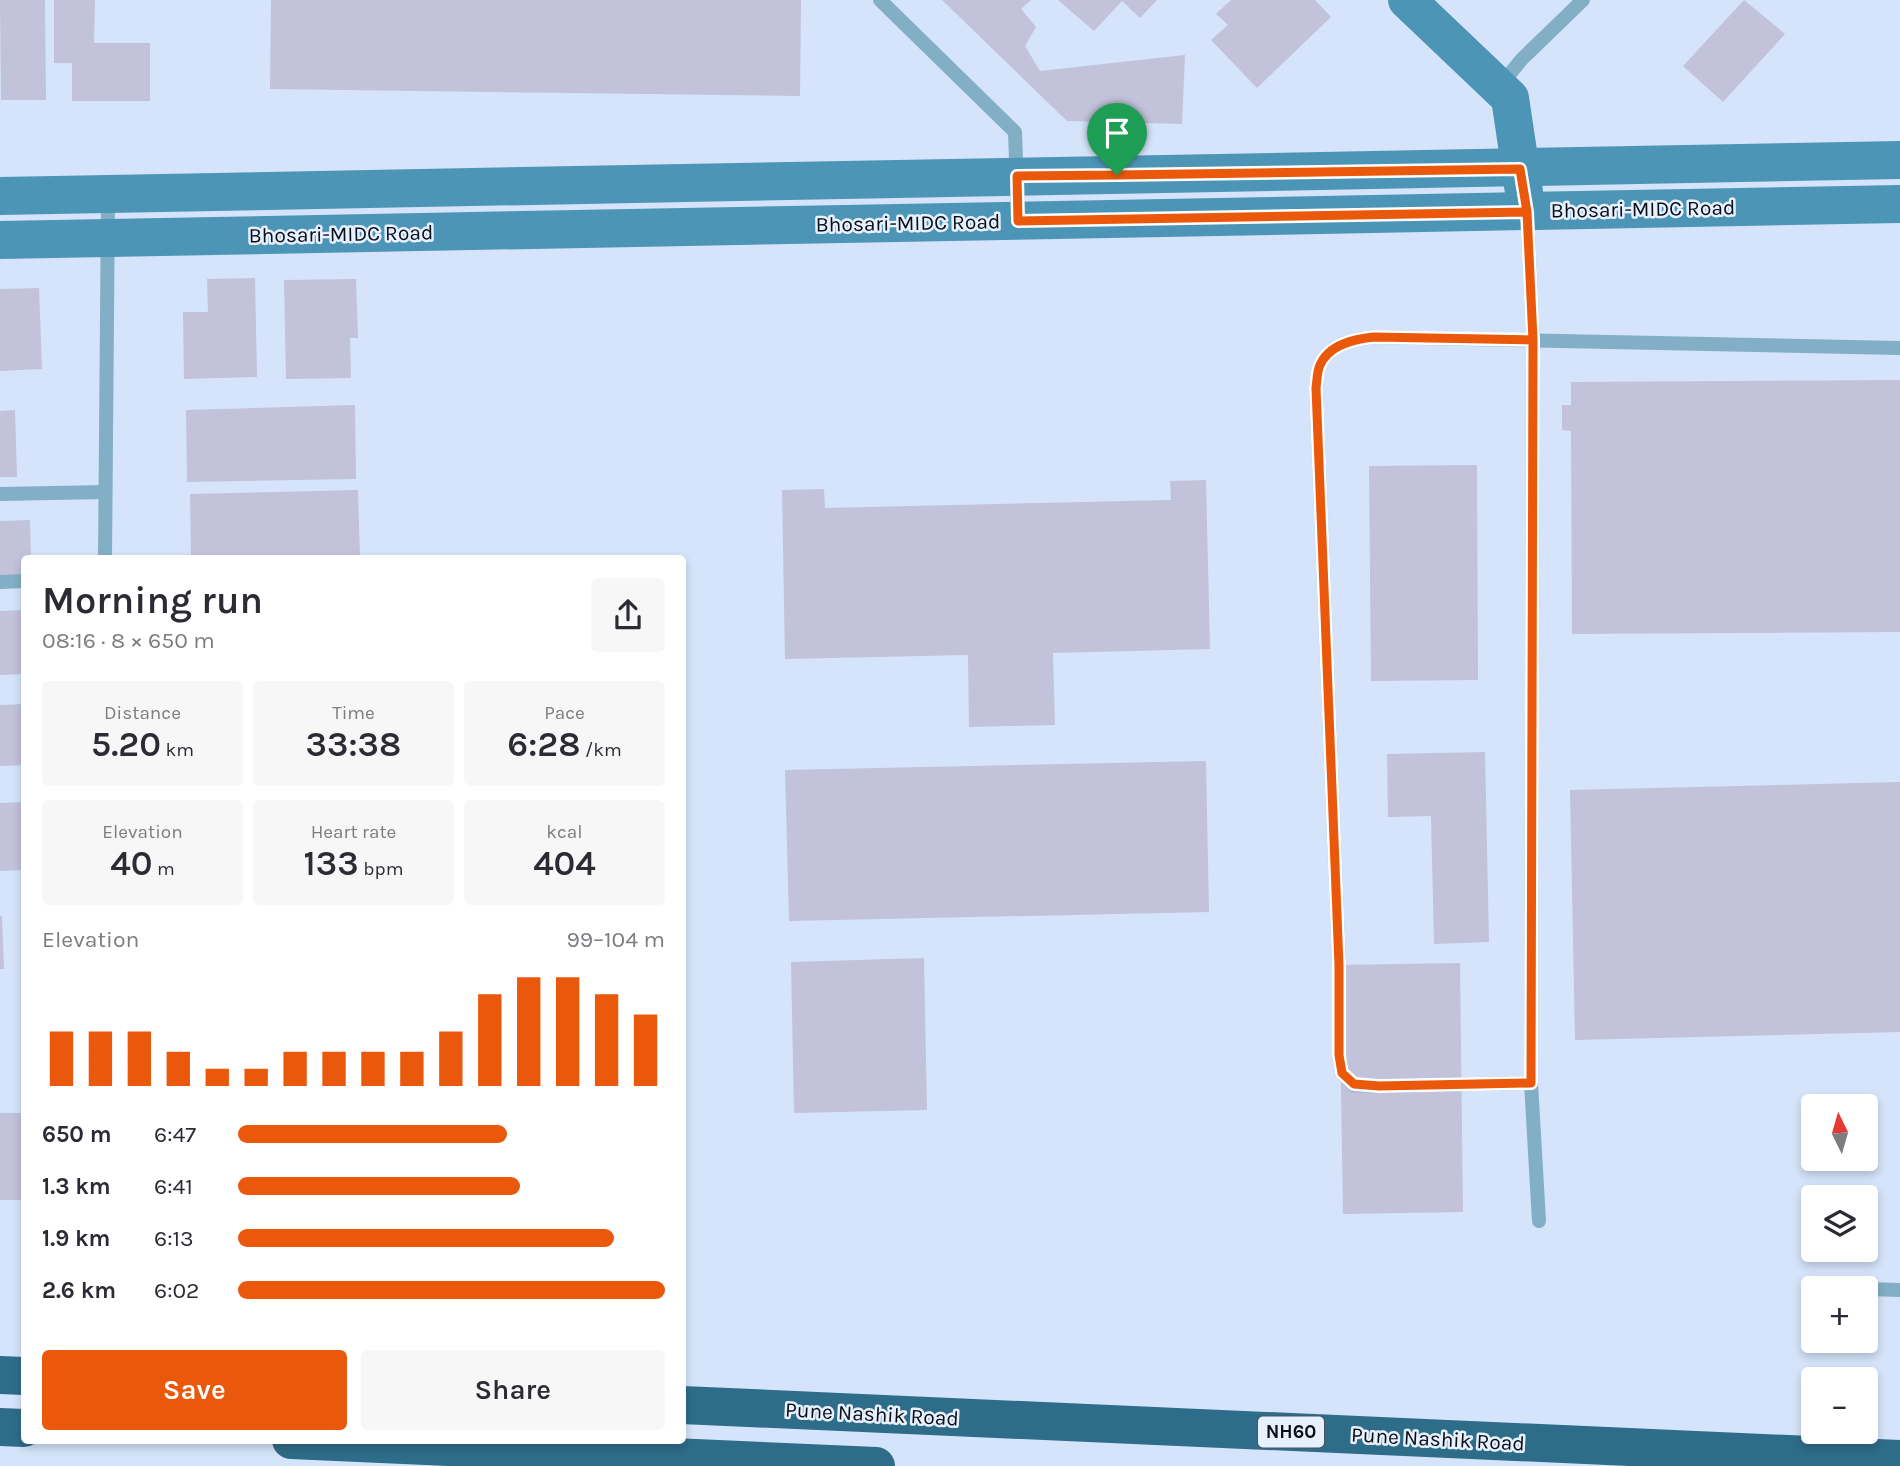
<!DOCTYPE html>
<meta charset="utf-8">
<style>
body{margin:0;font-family:Karla,sans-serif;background:#f7f7f7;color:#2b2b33;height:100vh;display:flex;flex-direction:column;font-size:26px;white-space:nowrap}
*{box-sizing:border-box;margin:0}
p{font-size:23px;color:#7c7c81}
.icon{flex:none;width:38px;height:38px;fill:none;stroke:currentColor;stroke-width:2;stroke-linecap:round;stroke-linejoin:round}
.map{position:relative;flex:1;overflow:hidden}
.details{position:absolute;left:21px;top:555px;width:665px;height:889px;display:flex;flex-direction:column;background:#fff;border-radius:7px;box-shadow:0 4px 10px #0003}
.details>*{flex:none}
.needle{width:46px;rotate:355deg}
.tools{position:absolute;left:1801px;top:1094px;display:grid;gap:14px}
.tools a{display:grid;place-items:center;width:77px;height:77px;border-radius:7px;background:#fff;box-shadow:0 4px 10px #0003;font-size:35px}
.pin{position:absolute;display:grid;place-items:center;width:60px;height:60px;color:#fff;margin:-72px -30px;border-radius:50% 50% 50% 0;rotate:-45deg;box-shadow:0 0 7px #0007}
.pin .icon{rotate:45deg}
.round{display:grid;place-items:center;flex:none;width:74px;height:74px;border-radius:7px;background:#f7f7f7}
.summary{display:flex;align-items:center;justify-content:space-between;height:119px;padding:0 21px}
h1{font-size:38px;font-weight:600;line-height:52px}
.stats{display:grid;grid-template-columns:repeat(3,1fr);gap:10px;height:119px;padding:7px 21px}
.stats div{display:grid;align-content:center;border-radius:7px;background:#f7f7f7;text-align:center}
.stats b{font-size:35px;font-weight:600}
.stats small{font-size:19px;font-weight:400}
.stats p{font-size:19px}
.chart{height:196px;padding:14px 21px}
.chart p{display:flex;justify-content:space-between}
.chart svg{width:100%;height:126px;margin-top:7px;stroke:#ea580c;stroke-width:6}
.button{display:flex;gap:14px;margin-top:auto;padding:14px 21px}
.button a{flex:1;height:80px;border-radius:7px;background:#ea580c;color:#fff;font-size:28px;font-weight:600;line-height:80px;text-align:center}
.button a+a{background:#f7f7f7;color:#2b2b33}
ul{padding:0 21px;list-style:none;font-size:23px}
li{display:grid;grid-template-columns:112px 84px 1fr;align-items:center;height:52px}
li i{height:18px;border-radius:9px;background:#ea580c}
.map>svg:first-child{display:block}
.building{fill:#c2c2da}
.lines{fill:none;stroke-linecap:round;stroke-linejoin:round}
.lane{stroke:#82afc5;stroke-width:14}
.secondary{stroke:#4d95b6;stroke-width:38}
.highway{stroke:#2e6d89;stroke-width:38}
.route-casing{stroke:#fff;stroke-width:14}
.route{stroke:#ea580c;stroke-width:9}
.labels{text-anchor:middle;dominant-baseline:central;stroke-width:5;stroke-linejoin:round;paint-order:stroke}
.shield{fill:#e7f0fe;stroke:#4c525b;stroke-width:2}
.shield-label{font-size:19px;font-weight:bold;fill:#090e15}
.street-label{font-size:21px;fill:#090e15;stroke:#e7f0fe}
</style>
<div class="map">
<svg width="1900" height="1466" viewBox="0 0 1900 1466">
<rect width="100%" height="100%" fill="#d5e4fa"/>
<g class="building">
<path d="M0,0H45L46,100H1Z"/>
<path d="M54,0H95L94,43H150V101H72V63H54Z"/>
<path d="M271,0H801L800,96L270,89Z"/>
<path d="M942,0H1031L1021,9L1036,27L1025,46L1040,71L1185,55L1182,124L1067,121Z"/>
<path d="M1058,0H1157L1140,18L1122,1L1094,31Z"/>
<path d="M1231,0H1315L1331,17L1257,88L1211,40L1228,25L1216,14Z"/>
<path d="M1744,0L1785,34L1723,102L1683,66Z"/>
<path d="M255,278L257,377L184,379L183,312H208L207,279Z"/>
<path d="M356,279L358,338H350L351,378L286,379L284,280Z"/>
<path d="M39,288L42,369L0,371V289Z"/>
<path d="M1900,380V632L1572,634L1571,431L1562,430V405H1571V382Z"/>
<path d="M355,405L356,479L187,482L186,410Z"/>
<path d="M15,410L17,477H0V411Z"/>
<path d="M1477,465L1478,680L1371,681L1369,466Z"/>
<path d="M1206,480L1210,649L1053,653L1055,725L969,727L968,655L785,659L782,490L824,489L825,508L1171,500L1170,481Z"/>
<path d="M358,490L360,558H191L190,494Z"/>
<path d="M30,520L31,558H24V579H0V521Z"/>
<path d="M24,610V674L0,675V611Z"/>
<path d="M24,704V765L0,766V705Z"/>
<path d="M1485,752L1489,942L1434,944L1431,816L1388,817L1387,754Z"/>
<path d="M1206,761L1209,912L789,921L785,770Z"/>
<path d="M1900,782V1032L1575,1040L1570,790Z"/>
<path d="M24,802V870L0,871V803Z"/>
<path d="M0,916H2L4,969H0Z"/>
<path d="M924,958L927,1110L794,1113L791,962Z"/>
<path d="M1460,963L1463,1212L1343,1214L1339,965Z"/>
<rect x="0" y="1113" width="24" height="87"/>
</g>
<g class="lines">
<g class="lane">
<path d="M880,0L1015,132L1018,218"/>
<path d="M1499,87L1522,59L1583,0"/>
<path d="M1527,212L1533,340L1531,1083L1539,1221"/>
<path d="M0,494L105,492"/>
<path d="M105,558L108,196"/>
<path d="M0,582L24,581"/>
<path d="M1531,1083L1379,1086L1354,1085L1342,1073L1339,1055V965L1316,388C1317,381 1317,371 1320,365C1329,344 1355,339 1374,337L1900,348"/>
<path d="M1866,1289L1900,1290"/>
</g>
<g class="secondary">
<path d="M1407,0L1510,98L1524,192"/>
<path d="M0,196L1900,160"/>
<path d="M0,240L1900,204"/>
</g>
<g class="highway">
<path d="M0,1375L24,1376"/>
<path d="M682,1405L1900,1459"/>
<path d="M0,1427L24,1428"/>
<path d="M291,1440L876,1466"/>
</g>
</g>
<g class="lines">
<defs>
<path id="route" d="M1117,175L1520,169L1527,212L1533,340L1374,337C1355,339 1329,344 1320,365C1317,371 1317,381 1316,388L1339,965V1055L1342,1073L1354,1084L1379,1086L1531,1083L1533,340L1527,212L1018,221L1017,176L1117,175"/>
</defs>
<use href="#route" class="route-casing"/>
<use href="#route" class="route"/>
</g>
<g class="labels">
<rect class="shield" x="1258" y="1416.5" width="66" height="31" rx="5"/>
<g class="shield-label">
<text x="1291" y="1432">NH60</text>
</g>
<g class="street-label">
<text transform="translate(1643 209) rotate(-1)">Bhosari-MIDC Road</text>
<text transform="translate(908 223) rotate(-1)">Bhosari-MIDC Road</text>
<text transform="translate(341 234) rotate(-1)">Bhosari-MIDC Road</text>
<text transform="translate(872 1414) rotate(3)">Pune Nashik Road</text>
<text transform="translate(1438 1439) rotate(3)">Pune Nashik Road</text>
</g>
</g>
</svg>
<div class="tools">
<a><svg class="needle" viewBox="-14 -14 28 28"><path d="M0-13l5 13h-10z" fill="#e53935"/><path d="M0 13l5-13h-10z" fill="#7c7c81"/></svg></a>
<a><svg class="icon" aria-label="layers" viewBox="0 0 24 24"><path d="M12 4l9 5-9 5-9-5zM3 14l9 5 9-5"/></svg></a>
<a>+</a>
<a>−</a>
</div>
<div class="pin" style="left:1117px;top:175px;background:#1e9e55"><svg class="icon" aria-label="arrive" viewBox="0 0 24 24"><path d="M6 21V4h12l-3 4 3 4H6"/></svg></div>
<section class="details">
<div class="summary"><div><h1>Morning run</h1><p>08:16 · 8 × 650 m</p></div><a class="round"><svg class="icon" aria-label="share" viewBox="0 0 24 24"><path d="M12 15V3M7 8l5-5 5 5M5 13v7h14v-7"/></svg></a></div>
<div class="stats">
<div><p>Distance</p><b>5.20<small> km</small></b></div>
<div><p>Time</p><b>33:38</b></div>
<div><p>Pace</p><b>6:28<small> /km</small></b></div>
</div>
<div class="stats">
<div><p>Elevation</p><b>40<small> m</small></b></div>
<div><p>Heart rate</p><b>133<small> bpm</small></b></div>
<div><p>kcal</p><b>404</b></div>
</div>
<div class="chart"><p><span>Elevation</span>99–104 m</p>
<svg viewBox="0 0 160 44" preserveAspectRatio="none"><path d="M5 44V25M15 44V25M25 44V25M35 44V32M45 44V38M55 44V38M65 44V32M75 44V32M85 44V32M95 44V32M105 44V25M115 44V12M125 44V6M135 44V6M145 44V12M155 44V19"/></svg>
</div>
<ul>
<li><b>650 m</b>6:47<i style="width:63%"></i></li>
<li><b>1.3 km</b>6:41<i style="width:66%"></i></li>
<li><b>1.9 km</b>6:13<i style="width:88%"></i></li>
<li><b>2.6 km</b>6:02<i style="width:100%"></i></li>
</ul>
<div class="button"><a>Save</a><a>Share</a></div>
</section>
</div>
